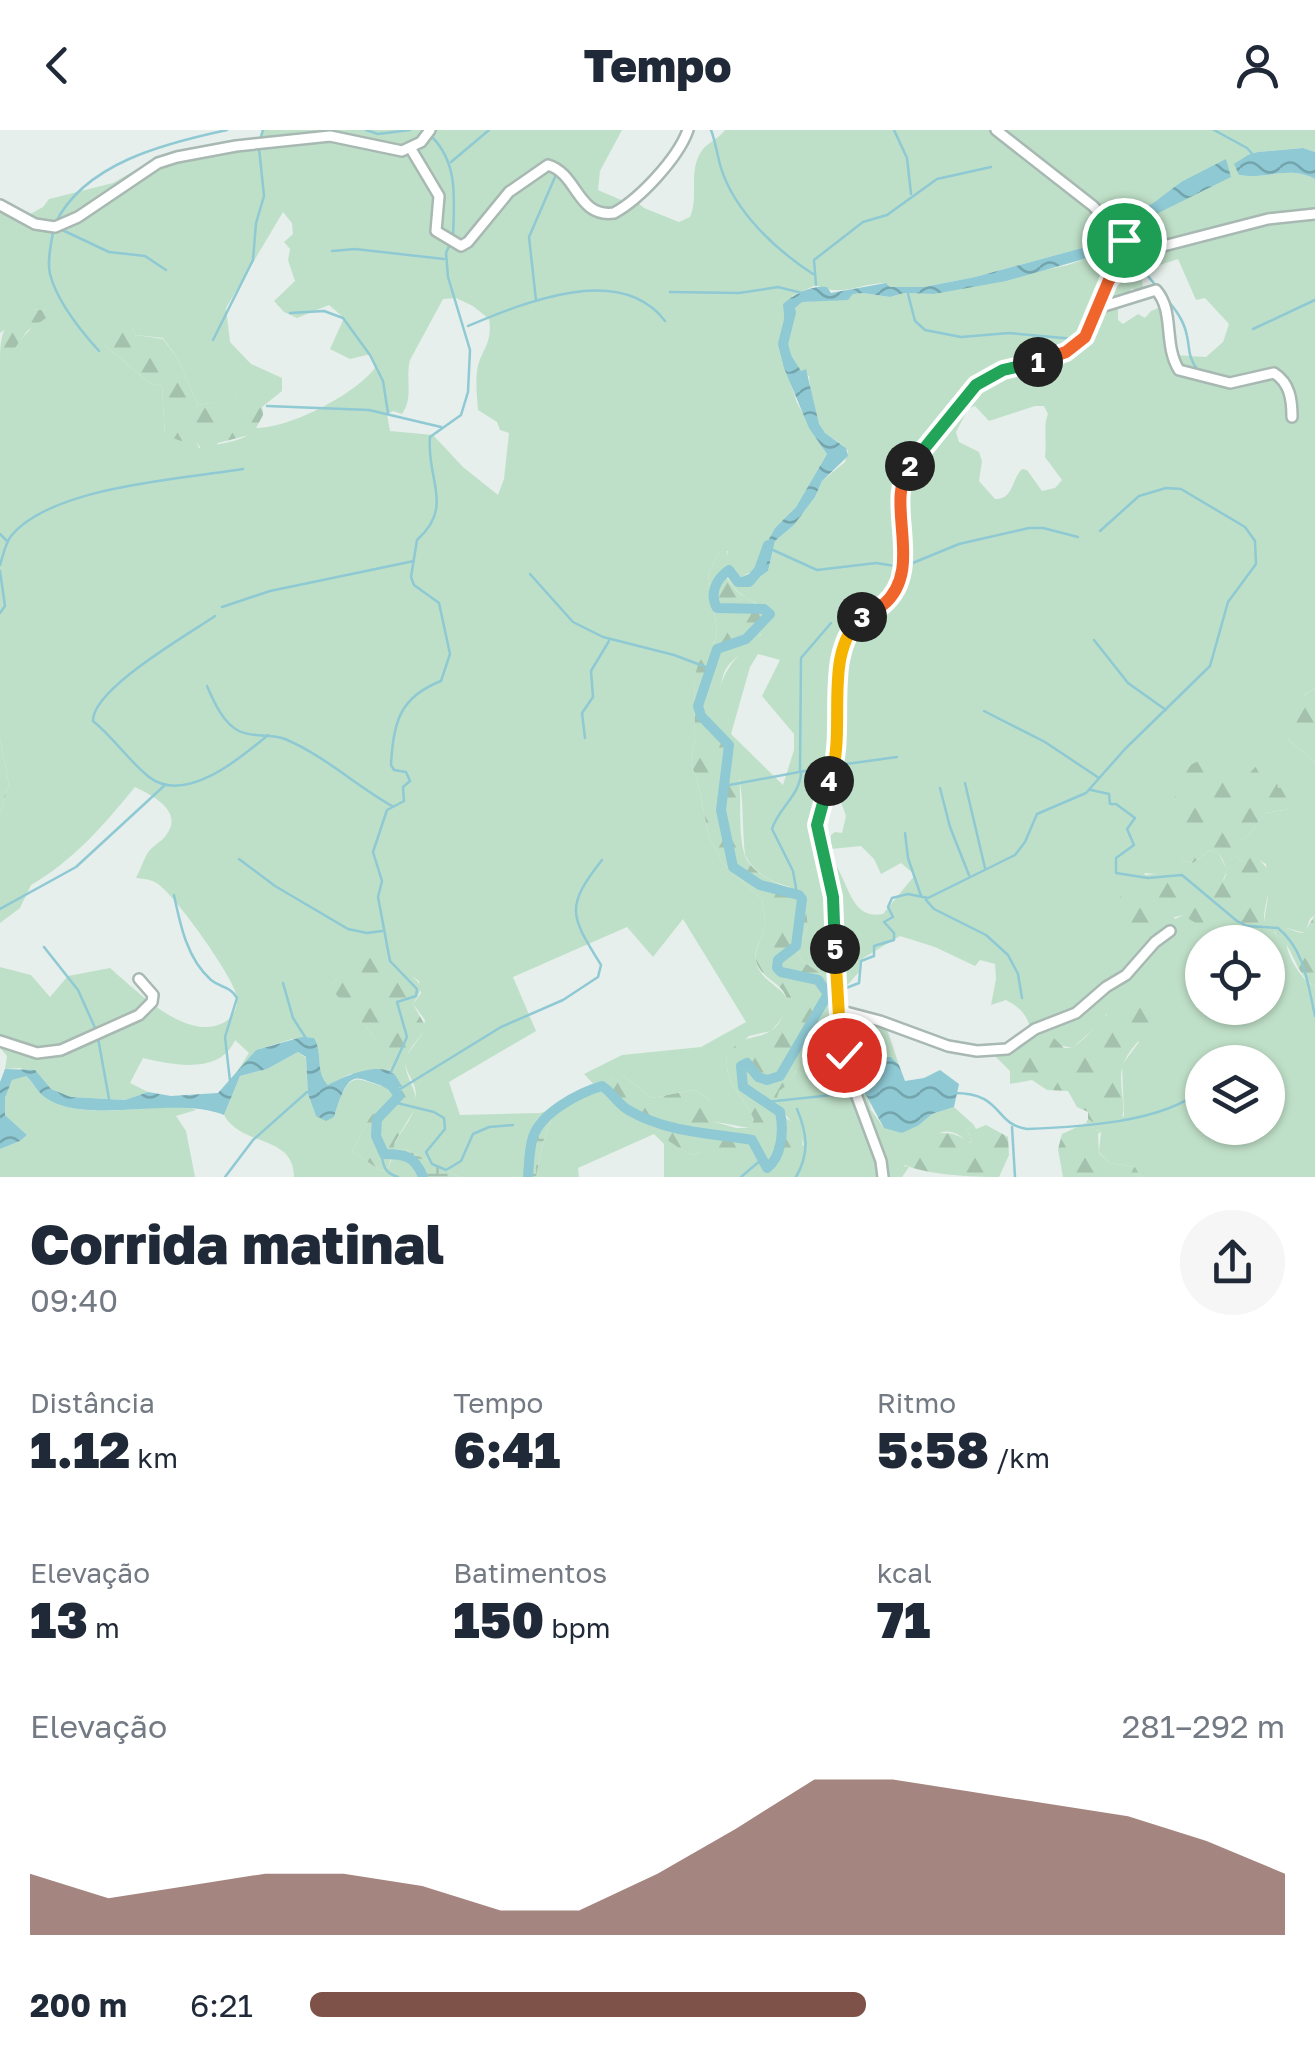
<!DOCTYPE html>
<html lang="pt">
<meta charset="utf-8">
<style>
body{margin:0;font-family:"Golos Text",sans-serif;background:#f6f6f7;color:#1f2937;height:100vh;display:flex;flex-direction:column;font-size:38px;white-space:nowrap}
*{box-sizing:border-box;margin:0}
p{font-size:32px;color:#747a83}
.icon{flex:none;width:55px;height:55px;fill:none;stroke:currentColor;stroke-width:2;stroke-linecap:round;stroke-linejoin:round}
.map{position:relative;height:1047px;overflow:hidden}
.drawer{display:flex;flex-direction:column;background:#fff;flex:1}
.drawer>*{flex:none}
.fabs{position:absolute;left:1185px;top:795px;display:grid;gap:20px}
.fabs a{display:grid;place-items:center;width:100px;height:100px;border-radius:50%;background:#fff;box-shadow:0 2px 8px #0004;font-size:50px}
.pin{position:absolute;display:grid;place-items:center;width:85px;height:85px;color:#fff;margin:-42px;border:5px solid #fff;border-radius:50%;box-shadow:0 2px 10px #0007}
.km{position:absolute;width:50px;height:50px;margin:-25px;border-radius:50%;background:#222;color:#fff;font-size:28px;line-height:50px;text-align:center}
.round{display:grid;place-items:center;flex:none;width:105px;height:105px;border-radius:52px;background:#f6f6f7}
.headline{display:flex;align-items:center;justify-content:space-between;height:170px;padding:0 30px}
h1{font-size:55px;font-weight:800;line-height:75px}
.metrics{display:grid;grid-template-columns:repeat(3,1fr);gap:15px;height:170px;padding:10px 30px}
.metrics div{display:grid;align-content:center}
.metrics b{font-size:50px;font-weight:800}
.metrics small{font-size:28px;font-weight:400}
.metrics p{font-size:28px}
.chart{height:280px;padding:20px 30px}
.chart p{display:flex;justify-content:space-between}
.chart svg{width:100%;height:180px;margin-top:10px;fill:#7f5249;opacity:.7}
ul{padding:0 30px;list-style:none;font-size:32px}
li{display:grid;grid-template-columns:160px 120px 1fr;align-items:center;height:75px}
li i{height:25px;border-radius:12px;background:#7f5249}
header{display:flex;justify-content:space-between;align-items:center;height:130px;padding:0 30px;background:#fff;font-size:45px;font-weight:800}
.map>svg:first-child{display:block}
.green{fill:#bfe0c8;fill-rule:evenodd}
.forest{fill:url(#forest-firs)}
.wetland{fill:url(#wetland-marsh)}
.water{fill:url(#water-waves)}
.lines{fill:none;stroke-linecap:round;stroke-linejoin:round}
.stream{stroke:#8ec9d4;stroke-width:2.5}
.river{stroke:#8ec9d4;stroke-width:10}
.minor-casing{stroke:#a8b8b2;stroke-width:14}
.minor{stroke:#fff;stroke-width:9}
.split-1-casing{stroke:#fff;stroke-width:20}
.split-2-casing{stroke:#fff;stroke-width:20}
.split-3-casing{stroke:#fff;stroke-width:20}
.split-4-casing{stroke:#fff;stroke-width:20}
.split-5-casing{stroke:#fff;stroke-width:20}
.split-6-casing{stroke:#fff;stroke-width:20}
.split-1{stroke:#f0652b;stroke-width:12}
.split-2{stroke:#22a559;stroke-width:12}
.split-3{stroke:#f0652b;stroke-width:12}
.split-4{stroke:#f5b400;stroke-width:12}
.split-5{stroke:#22a559;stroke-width:12}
.split-6{stroke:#f5b400;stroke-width:12}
</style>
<header><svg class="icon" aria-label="back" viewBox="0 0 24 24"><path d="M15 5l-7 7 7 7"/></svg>Tempo<svg class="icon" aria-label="person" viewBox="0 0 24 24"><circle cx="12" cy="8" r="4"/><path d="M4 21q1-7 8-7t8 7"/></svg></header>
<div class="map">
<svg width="1315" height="1047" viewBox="0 0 1315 1047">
<defs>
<pattern id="forest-firs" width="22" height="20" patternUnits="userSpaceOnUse" patternTransform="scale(2.5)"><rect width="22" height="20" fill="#bfe0c8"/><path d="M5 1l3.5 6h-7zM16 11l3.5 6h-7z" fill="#a4c1ad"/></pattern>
<pattern id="wetland-marsh" width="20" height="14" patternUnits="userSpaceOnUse" patternTransform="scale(2.5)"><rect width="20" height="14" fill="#bfe0c8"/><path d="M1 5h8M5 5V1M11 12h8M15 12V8" fill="none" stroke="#a4c1ad"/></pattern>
<pattern id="water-waves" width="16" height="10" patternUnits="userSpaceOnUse" patternTransform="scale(2.5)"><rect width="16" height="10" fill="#8ec9d4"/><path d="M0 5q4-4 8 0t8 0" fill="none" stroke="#74a5ad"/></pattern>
</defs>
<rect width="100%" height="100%" fill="#e6efeb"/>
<g class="green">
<path d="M263,0H622L600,41L598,60L621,70L632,68L644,78L679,92L690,87C699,67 688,42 701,22C706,13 719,9 725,0H1315V22L1303,18L1258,22L1239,45C1266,50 1289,35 1315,49V80L1278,82L1129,122L1108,144L1088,195L1078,208L1059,220L1006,235L973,255L904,339L901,423L887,465L842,512L835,552L833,625L815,679L830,763L835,853L802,831L797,821L808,796L790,757C771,752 754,743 745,725C742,699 744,672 739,647C736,632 726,618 722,604C707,562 728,529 761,505L756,473C733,462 720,446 728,421L719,422L708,445L717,499L714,515L694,548L695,608L691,634L697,649L709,707L722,732L762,770C763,778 765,786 765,794C764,807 753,818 756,832C764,863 812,857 771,901L749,906L727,926C724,955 745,966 754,990L749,998L711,991L708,968L693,960L652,968L622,945H614L604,957C633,975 666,1015 693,1025L713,1018L732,1017L767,1026L804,1015C800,996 785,988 776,971L779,960C800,946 799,927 810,905C818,890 828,880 834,863V880L876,1023L879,1047H664V1014L654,1004L578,1038L579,1047H536L544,1009L556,978L600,961L584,944L622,925L701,917L746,892L683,789L653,827L627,797L513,847L536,901L449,952L460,985L540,983C527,1003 535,1033 513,1047H460L405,1019L392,1020C399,1001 416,988 416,967C417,952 404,943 405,928L422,904L425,890L413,874L421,863L419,851L392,832L359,829L332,854L333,860L373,905L392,943L350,944L328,955C315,943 323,922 313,908L292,909L256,920L235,945L249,923L235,910C220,945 173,935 143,928L130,953L148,962L125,970L71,967L51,959L21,938L5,939L7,926L0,918V837L31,845L50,867L68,846L110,838C136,860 186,912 223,893C233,888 238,878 237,867C235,849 175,765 158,754C151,749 144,749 136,748C140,741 142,733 146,726C149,719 157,714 163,709C187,683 155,667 135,657C104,695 74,730 31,755L20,778L0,793V684L9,654L0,609V239L12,219L47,181L33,179L0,203V75L23,88L43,77L49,69L113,53L158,27L258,12ZM1195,47L1191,65L1124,100L1115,111L1091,127L1068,135L934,164L904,163L890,167L863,163L853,164L848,169L801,172L795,178L792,166L816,155C841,168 860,153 886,153L890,157H924L975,147L1082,118L1128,81L1153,74L1181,52ZM283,82L292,93L293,104L284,112L290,119L288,130L295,151L274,171L284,182L297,188L329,175L344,188L330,219L350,229L371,224L375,238C354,265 290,298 256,298C245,313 218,313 199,318L195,309L165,305L162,256L149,253L105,215L132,198L136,205L163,208L178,229L198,275L253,266L262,277L282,261V248L251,234L230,212L226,178ZM456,168L473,176L489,189C492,207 487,214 480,229C474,243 477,265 478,280L497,292L500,300L509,303L504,349L498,365L463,337L433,305L390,301L387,284L393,281L402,284C414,267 405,249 410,230L443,169ZM783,230L809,246C811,263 812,287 823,301C831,309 841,311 848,321L845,332L822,351L815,367L794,395L775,411L768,441L754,451L744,445L759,440L765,416L775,398L796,377L827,324L797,273ZM758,524L780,530L762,566L794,604V620L783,655L731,604L750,537Z"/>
<path d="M1295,89H1315V558L1304,565L1286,608L1315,632V785L1310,789L1305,803L1264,792L1268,767L1266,734L1255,728L1241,731L1235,726L1233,714L1249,705L1265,683L1290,679L1278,658L1257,635L1247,647L1239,648C1223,633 1211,631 1189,635L1177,669L1183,731L1193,733L1210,720L1219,724L1227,740L1222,753C1195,745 1170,745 1144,743L1175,789L1183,785L1196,791L1218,793L1228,805L1274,802L1286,811C1287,827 1301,849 1315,857V1047H1141L1135,1037L1110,1033L1099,1022L1101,1002L1086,993L1088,989L1100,997L1124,986L1122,935L1139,912L1106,884L1103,891L1072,918L1024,907L1030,897C1026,883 1019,877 1006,870L991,875L996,849L995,834L980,830L975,836L935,817L900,806L860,830L859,842L842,861V787L830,728C849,746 848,791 883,784L915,745L901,733L881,744L874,729L861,716L831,719V705L835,702L842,703L846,686L841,672L827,667L841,628L843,553L850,514L861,496L894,471L904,448L910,406L907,352L965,275L984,257L1008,243L1062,228L1083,215L1098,195L1115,148L1132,130ZM1178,129L1196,170L1205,168L1229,194L1223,212L1206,227L1174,225L1166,175L1151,181L1145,188L1138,184L1123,194L1118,190V173L1127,168L1131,159H1143L1141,141ZM975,276L989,291L1035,276H1044L1048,284C1043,295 1047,312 1045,327L1062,350L1055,358L1042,361L1027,340L1022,339C1011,350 1014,369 995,369L979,351L982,331L979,322L959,312L956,302L968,279ZM1202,812H1268V878H1202ZM1202,932H1268V998H1202Z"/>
<path d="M843,883L886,897L899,935L891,927L876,934L865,959L871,980L884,998L919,995L932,984L954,977L974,995L967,1000L972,1011L968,1013C942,984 921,1016 904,1036L909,1037L902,1047H887L883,1018L853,935Z"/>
<path d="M298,922L306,928L308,964L316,986L334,987C353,923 360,961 403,957L397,971C366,979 368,997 352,1021L381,1041L388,1039L391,1031C408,1025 416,1033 424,1047H294C294,1004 241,1017 224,985L240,946L267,939Z"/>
<path d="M20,946H26C32,951 36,959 42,964C76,993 144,975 185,976L196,980L176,986L186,1001L195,1047H0V1019L20,1011L27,1005L5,985V968L12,950Z"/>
</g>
<g class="forest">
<path d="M33,179L48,181L49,186L27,201L0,239C0,207 0,188 33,179Z"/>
<path d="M109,197L132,198L136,205L163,209L178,229L198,275L254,265L262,274L263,285L253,304L218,313L212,320L203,321L194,309L181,311L165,305L162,256L149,253L105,215L101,208L102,200Z"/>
<path d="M727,419L726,447C729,450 731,455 735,459C745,471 764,471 765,490C765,514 732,523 724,543C719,557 717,574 719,589C721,610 735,624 739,646C742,668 737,712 747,730C760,751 786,754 804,768L808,796L797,821L802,831L835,853C833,875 821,886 811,905C799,926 800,946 779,961L776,971L785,988C801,994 806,1011 800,1025C789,1026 777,1027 766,1026C733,1022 729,1012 693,1025C665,1015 633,975 604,957L614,945H622L652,968L693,960L708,968L712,991L736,998H749L754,990C745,966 724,955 727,926C742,902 754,912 772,900C778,896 783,887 785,880C795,855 761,852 756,831C754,818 764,806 765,794C765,786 763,778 762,770L722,732L709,707L697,649L691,634L695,608L694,548L699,532L714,515L717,499L708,445L719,422Z"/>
<path d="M1315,558V632L1286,608C1284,583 1294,571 1315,558Z"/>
<path d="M0,609L9,654L0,684Z"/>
<path d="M1219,626L1239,648L1247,646L1257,635L1267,636L1276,647L1278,658L1286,657L1296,666L1290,679L1265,683L1249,705L1234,714L1237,717L1235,726L1241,731L1254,727C1283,743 1263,767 1264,792C1281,792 1289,802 1304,803L1315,785V857C1294,843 1294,816 1275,802L1255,811L1245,805H1228L1218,793L1200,796L1183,785L1134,797L1123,790L1120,765L1125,751C1156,738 1190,744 1222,752C1230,744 1225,732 1219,724L1210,720L1193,733L1183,731C1178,707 1168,663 1183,641C1188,633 1210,627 1219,626Z"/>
<path d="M370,825C389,827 413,842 422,858L413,874L426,897C421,907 411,916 407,926C400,940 417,958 417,975L395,1012L388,1039L381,1041L352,1021C368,997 365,979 397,971L403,957L386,933L373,905L332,860V854L358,829Z"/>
<path d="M1142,866L1171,870L1172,875C1159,896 1134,909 1124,932C1115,952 1130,978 1119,996L1100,997L1088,989V982L1077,977L1068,961L1047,960L1032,950L1010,954V941L988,919L1000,920L1026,907H1053L1064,918H1071C1098,903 1108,869 1142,866Z"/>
<path d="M1086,993L1101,1002L1098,1004L1099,1023L1110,1033L1135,1037L1141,1047H1063L1058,1019L1062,1004Z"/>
<path d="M974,995L976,999L986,995L1008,1007L1009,1025L999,1047C974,1047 920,1045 899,1032C908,1005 948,993 969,1013L972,1011L967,1000Z"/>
</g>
<g class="wetland">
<path d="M556,978L544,1009L536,1047H513C533,1034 527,1003 540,983Z"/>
<path d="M405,1019L460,1047H424C416,1033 408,1025 391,1031L392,1020Z"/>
</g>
<g class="water">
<path d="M1303,18L1315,22V49C1289,35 1266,50 1239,45L1234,34L1248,25L1258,22Z"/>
<path d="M1226,29L1231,47L1124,100L1115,111L1091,127L1006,151L934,164L904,163L890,167L863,163L853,164L848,170L802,172L795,178L792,193L785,196L783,174C794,164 812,155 827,157L831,163L886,153L890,157H924L975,147L1082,118L1128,81L1152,74L1181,52Z"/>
<path d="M787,219L801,241L806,239L819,294L825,303L846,318L848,326L822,351L815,367L794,395L775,411L768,441L754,451L742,453L738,450C745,443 756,445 762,436L765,416L775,398L796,377L827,324L809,298L784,238L783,230Z"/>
<path d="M302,907L314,908C323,922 315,942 328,955C343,947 376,932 393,943C397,946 399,952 403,957C359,961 354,921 334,987L326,991L316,986L308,964L306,927L298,922L267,939L240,946L224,985C173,964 80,999 41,964C36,959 32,951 26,946L12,950L5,968V985L27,1005L20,1011L0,1019V952L5,939L35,940L51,959L71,967L125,970L148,962L171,966L218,963L256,920Z"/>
<path d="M882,927H891L899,935L905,951L924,948L940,940L959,954L954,977L932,984L919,995L902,1003L884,998L860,954L861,947L873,943Z"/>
</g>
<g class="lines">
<g class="stream">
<path d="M366,0L378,4L410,0"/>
<path d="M711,0C716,13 717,25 721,38C735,82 776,120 813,144"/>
<path d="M894,0L907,28L911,64"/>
<path d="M1214,0L1247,18L1254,26"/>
<path d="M432,7C459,34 454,71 453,107"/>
<path d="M260,10L263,0"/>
<path d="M451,32L489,0"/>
<path d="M55,94C84,33 166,13 227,0"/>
<path d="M58,98L109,122L145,126L166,140"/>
<path d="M53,102C51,115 47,130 50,144C57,172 80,200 99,221"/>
<path d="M1117,109L1157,157"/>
<path d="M332,121L355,119L444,129"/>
<path d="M816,155L814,130L863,92L887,85L937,49L991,37"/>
<path d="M670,162L739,163L778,157L802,163"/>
<path d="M908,164L915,191L925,200L961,207L1009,203L1075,209"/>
<path d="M1165,167C1175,179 1184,190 1187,206C1190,220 1188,227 1197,239"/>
<path d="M536,170L529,107L555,47"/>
<path d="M290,183L324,181L343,188L370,225L383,251L388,283"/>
<path d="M468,196C523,173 620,132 665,191"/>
<path d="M1253,199L1315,170"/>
<path d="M213,210L253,130L256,93L264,66L259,18"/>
<path d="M267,276L369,280L441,297"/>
<path d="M0,404L7,411"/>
<path d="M773,420L817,440L876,433L895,436"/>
<path d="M0,435C3,426 5,414 11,406C52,356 183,349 243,339"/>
<path d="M903,437L959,414L1029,398H1043L1078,407"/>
<path d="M0,441L5,476L0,483"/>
<path d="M530,444L573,492L603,507L674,525L711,539"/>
<path d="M222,477L270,461L414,431"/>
<path d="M215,486C189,504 92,559 93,591C113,607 128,630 149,647C185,675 241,628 268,605"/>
<path d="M1094,510L1128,553L1166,580"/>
<path d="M207,556C214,572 223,593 239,601C253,608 270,603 285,609C325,626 355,655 392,676"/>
<path d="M984,581L1045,612L1099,648"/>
<path d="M585,608L582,583L593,567L591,541L609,511"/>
<path d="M839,635L897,627"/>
<path d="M800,640L801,528L831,493"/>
<path d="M965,653L985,738"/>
<path d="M724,656L831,636"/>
<path d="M940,658L950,697L969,745"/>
<path d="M1091,660L1109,664L1110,674H1116L1135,688L1127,699L1134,715L1116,728V743L1148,748L1182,745L1237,791L1247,796L1278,798C1305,820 1308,855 1315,886"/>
<path d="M905,703L908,728L921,766"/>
<path d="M239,729L275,756L348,799L367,803L382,801"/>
<path d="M797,764L793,741L772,699C778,679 800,665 801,643"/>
<path d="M174,765C180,794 187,829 211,850C221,858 230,856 237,868L225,907L230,951"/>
<path d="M926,770L934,779L986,805L1008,825L1018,844L1022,868"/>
<path d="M0,779L76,737L165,655"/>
<path d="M44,817L78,860L96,900"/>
<path d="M283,853L293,888L307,910"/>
<path d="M828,865L859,853L861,831L874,826V816L894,810V803L884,792L893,787L888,777L892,768L908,764L928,768L1015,725L1025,712L1037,684L1086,663L1125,619L1210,536L1228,472L1256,434L1255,411L1245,397L1181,359L1166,358L1139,366L1100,401"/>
<path d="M98,908L109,969"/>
<path d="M391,942L407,907L397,872L416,866L417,859L390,831L378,767L382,751L373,722L387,680L404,671L403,657L410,651L406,642L394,640L391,635C393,592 400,567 441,551L450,524L439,473L414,455L411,447L417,410C455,376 426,350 430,307L461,285L468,262L470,220L448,147L446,123L450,114"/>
<path d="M397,961L501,897L563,870L598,847L601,835C571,786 564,778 602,730"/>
<path d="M954,963C1004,963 993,994 1027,999C1079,997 1161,993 1202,960"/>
<path d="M393,972L434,982L444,988L445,999L426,1022L432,1034L446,1040L461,1031L473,1004L489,997L513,995"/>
<path d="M766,972L851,963"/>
<path d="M1012,997L1015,1047"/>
<path d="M381,1022C383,1035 384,1043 398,1047"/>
<path d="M225,1047L253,1010L307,962"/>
<path d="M741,1047L761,1030"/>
<path d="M796,1047C810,1023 807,1003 797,979"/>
</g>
<g class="river">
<path d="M789,237L783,214L791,182"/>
<path d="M383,951L392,956L399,966L377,989L376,1006L384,1024C405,1024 415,1026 423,1047"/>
<path d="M528,1047C529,1034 529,1019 533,1007C541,983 578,963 602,956C612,962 618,975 630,981C669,1003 710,1003 752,1010L767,1038C782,1027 784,1000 780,982L743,957L741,936L747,933L758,947L767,950L780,946L828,864L818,850L781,842L777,838L778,830L796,816L802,769L799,765L760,755L733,737L721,680L729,615L701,586L698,576L717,519L746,509L770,484L764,479L717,478C709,464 716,449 729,440L738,452H749L759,440L768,415"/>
</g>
<defs>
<g id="minor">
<path d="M996,0L1093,76L1136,123"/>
<path d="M411,19L439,66L436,101L461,116L468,112L509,62L548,35C578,44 577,88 614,83C640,69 678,28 688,0"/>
<path d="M0,75L35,94L55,97L78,87L158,33L177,27L236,16L330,6L402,21L421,12L430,0"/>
<path d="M1098,178L1156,160C1175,181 1163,215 1179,240L1230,253L1274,243C1290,253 1292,270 1292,287"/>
<path d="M838,880L880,891L948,916L977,921L1007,919L1035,899L1076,883L1106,857L1126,845L1155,812L1170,801"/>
<path d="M0,911L37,923L61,920L139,885L152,872L153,865L139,849"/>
<path d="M883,1047L881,1031L850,948L839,903L833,767L817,695L822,669L837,627V578L845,510L857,492L884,475L891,465L902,433L905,410L900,355L903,346L976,255L1003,240L1035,233L1074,218L1092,196L1109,150L1136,123L1268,89L1315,84"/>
</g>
</defs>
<use href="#minor" class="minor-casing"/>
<use href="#minor" class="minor"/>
</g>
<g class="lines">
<defs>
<path id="split-1" d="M1038,232L1066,222L1085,207L1109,150L1136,123L1124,110"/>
<path id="split-2" d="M910,336L976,255L1003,240L1038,232"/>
<path id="split-3" d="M862,487C868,483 877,480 883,475C926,439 883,373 910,336"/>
<path id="split-4" d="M829,651C849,602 820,525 862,487"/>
<path id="split-5" d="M829,651L817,695L833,767L835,819"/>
<path id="split-6" d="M835,819L840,903L844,925"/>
</defs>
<use href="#split-1" class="split-1-casing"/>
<use href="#split-2" class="split-2-casing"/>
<use href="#split-3" class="split-3-casing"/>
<use href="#split-4" class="split-4-casing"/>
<use href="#split-5" class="split-5-casing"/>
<use href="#split-6" class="split-6-casing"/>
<use href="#split-1" class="split-1"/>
<use href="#split-2" class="split-2"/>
<use href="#split-3" class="split-3"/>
<use href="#split-4" class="split-4"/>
<use href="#split-5" class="split-5"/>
<use href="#split-6" class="split-6"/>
</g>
</svg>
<div class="fabs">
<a><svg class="icon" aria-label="locate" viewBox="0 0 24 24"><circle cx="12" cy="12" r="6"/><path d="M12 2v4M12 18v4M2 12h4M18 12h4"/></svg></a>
<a><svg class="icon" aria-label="layers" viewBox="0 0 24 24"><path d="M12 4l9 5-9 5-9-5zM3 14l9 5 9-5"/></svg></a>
</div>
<div class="pin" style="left:1124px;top:110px;background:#1e9e55"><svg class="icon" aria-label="arrive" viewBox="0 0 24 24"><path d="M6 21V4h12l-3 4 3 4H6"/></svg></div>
<div class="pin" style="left:844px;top:925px;background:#d93025"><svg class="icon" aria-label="check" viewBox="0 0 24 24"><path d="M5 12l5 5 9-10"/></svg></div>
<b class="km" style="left:1038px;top:232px">1</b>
<b class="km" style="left:910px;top:336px">2</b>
<b class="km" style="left:862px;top:487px">3</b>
<b class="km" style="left:829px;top:651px">4</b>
<b class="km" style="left:835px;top:819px">5</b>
</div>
<section class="drawer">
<div class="headline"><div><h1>Corrida matinal</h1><p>09:40</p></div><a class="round"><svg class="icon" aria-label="share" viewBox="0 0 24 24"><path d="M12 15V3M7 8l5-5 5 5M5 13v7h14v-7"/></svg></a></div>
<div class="metrics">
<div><p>Distância</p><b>1.12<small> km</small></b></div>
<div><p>Tempo</p><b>6:41</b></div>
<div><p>Ritmo</p><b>5:58<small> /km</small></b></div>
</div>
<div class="metrics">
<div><p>Elevação</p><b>13<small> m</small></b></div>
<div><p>Batimentos</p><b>150<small> bpm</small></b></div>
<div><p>kcal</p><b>71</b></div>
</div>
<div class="chart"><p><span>Elevação</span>281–292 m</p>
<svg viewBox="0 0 160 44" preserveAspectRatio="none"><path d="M0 44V29L10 35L20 32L30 29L40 29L50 32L60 38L70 38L80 29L90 18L100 6L110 6L120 9L130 12L140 15L150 21L160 29V44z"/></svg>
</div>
<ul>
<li><b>200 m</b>6:21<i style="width:57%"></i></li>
</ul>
</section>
